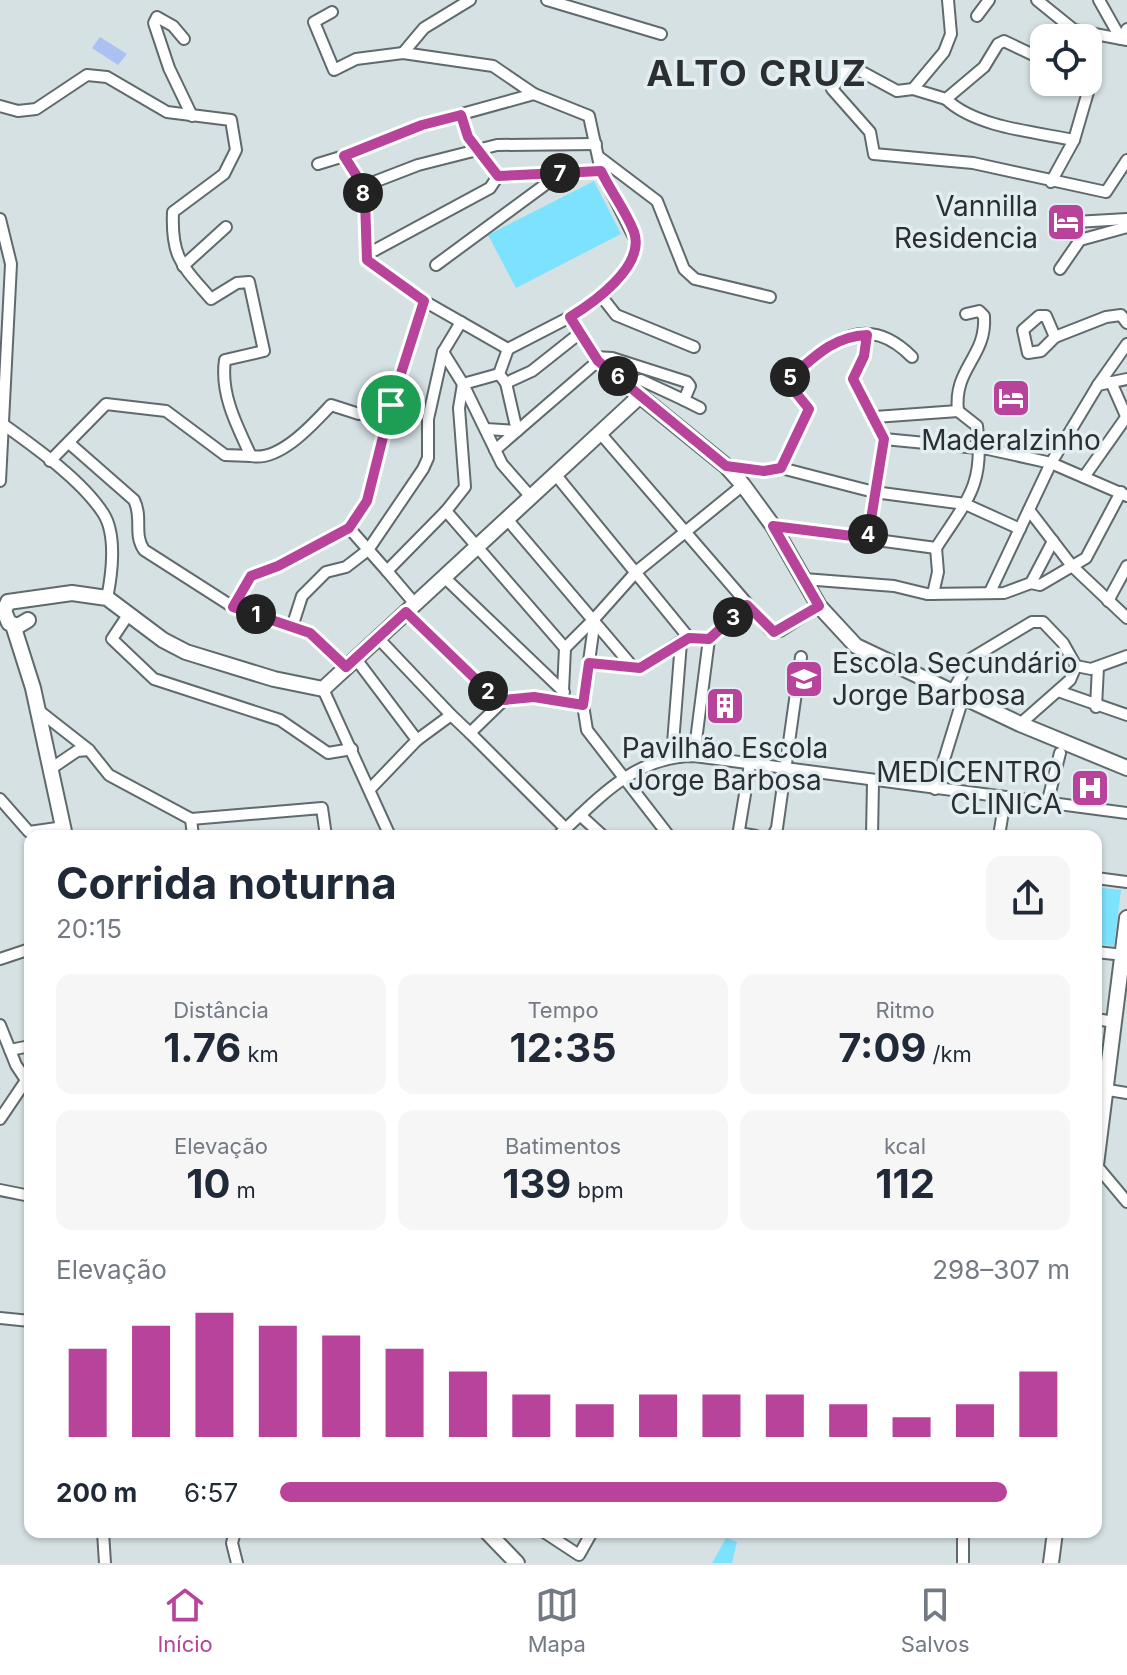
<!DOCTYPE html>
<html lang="pt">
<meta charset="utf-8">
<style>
body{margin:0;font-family:Inter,sans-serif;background:#f6f6f7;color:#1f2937;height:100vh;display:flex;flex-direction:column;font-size:30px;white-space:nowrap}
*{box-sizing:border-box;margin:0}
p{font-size:26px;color:#747a83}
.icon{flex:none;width:44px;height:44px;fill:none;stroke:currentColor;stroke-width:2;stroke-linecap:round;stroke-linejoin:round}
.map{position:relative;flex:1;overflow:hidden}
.drawer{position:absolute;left:24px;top:830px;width:1078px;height:708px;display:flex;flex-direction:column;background:#fff;border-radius:16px;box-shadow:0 2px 6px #0004}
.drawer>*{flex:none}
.fabs{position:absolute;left:1030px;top:24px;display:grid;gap:16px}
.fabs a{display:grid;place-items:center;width:72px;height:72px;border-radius:16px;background:#fff;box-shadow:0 2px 6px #0004;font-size:40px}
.pin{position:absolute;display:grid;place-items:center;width:68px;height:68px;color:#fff;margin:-34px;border:4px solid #fff;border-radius:50%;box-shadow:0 2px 8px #0007}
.km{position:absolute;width:40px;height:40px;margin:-20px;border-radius:50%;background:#222;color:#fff;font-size:22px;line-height:40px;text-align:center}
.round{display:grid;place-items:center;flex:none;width:84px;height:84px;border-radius:16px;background:#f6f6f7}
.overview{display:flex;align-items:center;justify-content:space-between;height:136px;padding:0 32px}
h1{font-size:44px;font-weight:700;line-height:60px}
.metrics{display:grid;grid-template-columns:repeat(3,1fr);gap:12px;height:136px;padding:8px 32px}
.metrics div{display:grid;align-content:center;border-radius:16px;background:#f6f6f7;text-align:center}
.metrics b{font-size:40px;font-weight:700}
.metrics small{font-size:22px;font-weight:400}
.metrics p{font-size:22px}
.chart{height:224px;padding:16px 32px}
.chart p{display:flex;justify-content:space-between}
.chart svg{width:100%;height:144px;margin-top:8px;stroke:#b8439b;stroke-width:6}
ul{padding:0 32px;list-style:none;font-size:26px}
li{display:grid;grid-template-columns:128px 96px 1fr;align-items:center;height:60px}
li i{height:20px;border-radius:10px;background:#b8439b}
.dock{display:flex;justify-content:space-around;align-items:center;height:112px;border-top:2px solid #e0e1e3;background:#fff;font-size:22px;color:#747a83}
.dock a{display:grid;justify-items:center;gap:4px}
.dock .selected{color:#b8439b}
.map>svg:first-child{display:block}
.green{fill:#7ce2fe}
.water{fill:#abc1f1}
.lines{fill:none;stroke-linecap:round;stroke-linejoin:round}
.street-casing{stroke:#606a6d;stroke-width:14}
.secondary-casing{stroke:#606a6d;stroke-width:18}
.street{stroke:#fff;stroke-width:10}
.secondary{stroke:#fff;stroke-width:14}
.route-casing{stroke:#fff;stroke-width:16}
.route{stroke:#b8439b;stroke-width:10}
.labels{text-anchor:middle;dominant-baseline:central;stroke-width:7;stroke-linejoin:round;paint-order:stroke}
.poi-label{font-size:28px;fill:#2b2f31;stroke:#e3eef2;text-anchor:end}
.district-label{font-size:36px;font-weight:bold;letter-spacing:2px;fill:#2b2f31;stroke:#e3eef2}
</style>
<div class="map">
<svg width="1127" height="1563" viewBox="0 0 1127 1563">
<rect width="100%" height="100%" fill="#d6e1e4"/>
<g class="green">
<path d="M594,181L621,234L516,288L488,235Z"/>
<path d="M1096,887L1121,890L1114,946L1096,944Z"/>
<path d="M726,1538L737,1542L732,1563H712Z"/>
</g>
<path class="water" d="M100,37L127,54L118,65L92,48Z"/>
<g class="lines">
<defs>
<g id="street">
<path d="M547,0L661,34"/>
<path d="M1037,0L1074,30L1127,40"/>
<path d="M1099,0L1121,39L1127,29"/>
<path d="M332,12L314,22L334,70L356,59L403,53L493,66L534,94L589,116L601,171L636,241C633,277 597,300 570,317L598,361L640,396"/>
<path d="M977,16L989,0"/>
<path d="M184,39L173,26L157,17L154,23L169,68L192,116"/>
<path d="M403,53L424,28L470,0"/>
<path d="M1044,60L1004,41L998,44L984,67L946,99L913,89L897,91L849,65L832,89L870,132L874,154L973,163L1106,192L1127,160"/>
<path d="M913,89L944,52L951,34L948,0"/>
<path d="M946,99C975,127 1034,132 1074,140"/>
<path d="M0,106L18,111L36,109L87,75L107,77L167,112L231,120L236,150L224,174L173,212C171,258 182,265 211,299L237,283L249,282L264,351L225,360C220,394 237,426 251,456L225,455L166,411L106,404L50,461"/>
<path d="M344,156L422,125L534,94"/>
<path d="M599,157L657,201L684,269L695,279L770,297"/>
<path d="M318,164L344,156L358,178L365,200L367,260L424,301L508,349L570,317"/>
<path d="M498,176L559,173"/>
<path d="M1051,182L1074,140L1090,85L1088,78"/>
<path d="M361,187L418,165L497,145L596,144"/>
<path d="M0,219L11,264L0,481"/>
<path d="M1056,232L1075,222L1127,219"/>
<path d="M366,255L490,188L498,176L468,137L461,115"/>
<path d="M436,265L561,173L601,171"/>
<path d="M183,266L226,227"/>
<path d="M1060,269L1080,240L1127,227"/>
<path d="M602,297L616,315L694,347"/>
<path d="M1039,316H1046L1055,337L1041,351L1028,353L1023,330Z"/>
<path d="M461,322L443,352L463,384L502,464L531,497"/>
<path d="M867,335L864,356L853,379L884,439L868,538"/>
<path d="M1055,337L1106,317L1121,315L1127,323"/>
<path d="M595,357L612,358L687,382L690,386L684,400L700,408"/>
<path d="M499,374L463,384L459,408L465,487L446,511L565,648L563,691"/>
<path d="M1111,382L1126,416"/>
<path d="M506,383L532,371L580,333"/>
<path d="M628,384L641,380L684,400"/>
<path d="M1098,385L1127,344"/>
<path d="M958,411C953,368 987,357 984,316L979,311L966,314"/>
<path d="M0,422C32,445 81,479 103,513C117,534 112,574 107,598"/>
<path d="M486,429L517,431L506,383L499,374L508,349"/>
<path d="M600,433L770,630L780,631L819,606"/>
<path d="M884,439L988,449L1051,463L1127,496"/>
<path d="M69,443L134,500C143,518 133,534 144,550L233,607L310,633L346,667"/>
<path d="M495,450L598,361"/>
<path d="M251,456C280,462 314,423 331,405L359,414L391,405"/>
<path d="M726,466L764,471L781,468L874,492L965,504L1020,529"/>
<path d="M781,468L809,409L789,384L790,378C831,343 865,310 912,357"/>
<path d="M555,474L689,638L709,639L747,605"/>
<path d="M1084,477L1127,416"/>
<path d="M1029,510L1072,566L1127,618"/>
<path d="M507,519L632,666"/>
<path d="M773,526L936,548C967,500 985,485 977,426L958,411L875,417"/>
<path d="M387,571L349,528L367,501L391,405L424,301"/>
<path d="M444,577L564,692"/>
<path d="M804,579L894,586L927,594L1004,593L1031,583L1040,585L1086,558L1121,492"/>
<path d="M1031,583L1053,541"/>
<path d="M990,592L1051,463L1098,385L1127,379"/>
<path d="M933,594L938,572L936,548"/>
<path d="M1108,601L1127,566"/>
<path d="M415,604L387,571L446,511"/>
<path d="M233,607L251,576L278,566L349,528"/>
<path d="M406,612L493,696L504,700L534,697L583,705"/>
<path d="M128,615L112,639L154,679L280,720L328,753L352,749"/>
<path d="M293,624L302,596L326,572L346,567L368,550L423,469L428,458V419L443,352"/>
<path d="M378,638L451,715"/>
<path d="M565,648L595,618"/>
<path d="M356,659L417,740L371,788"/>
<path d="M589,663L640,668L682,641"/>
<path d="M1076,666L1091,669L1127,656"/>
<path d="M323,689L390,836"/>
<path d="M1058,691L1127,715"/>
<path d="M951,693L972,658L1032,622H1043L1063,643L1076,666L1070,680L1020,724"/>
<path d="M1096,707L1098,667"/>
<path d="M38,710L89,750"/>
<path d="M470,733L566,829"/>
<path d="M417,740L451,715L470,733L504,700"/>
<path d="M672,756L681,642"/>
<path d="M694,756L709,639"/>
<path d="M52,768L77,751L89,750L109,775L191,819L322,808L326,836"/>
<path d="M935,789L963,698"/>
<path d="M0,799L29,832L64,827"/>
<path d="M1047,804L1060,753"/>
<path d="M580,815L603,836"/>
<path d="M191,819L193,836"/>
<path d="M739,833L756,836"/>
<path d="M558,836C599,798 635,756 694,756L1127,813"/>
<path d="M669,836L587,730L583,705L595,618L636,572L743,485"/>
<path d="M738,836L750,764"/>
<path d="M773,836L777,828L801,657"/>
<path d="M872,836L873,782"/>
<path d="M999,836L1005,799"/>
<path d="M1096,878L1127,882"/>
<path d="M1096,952L1124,955"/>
<path d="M0,959L30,949"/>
<path d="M1096,1019L1114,1022"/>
<path d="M0,1025L16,1065L30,1086"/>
<path d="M10,1050L30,1046"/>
<path d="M1096,1088L1127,1093"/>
<path d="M0,1119L27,1079"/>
<path d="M1096,1165L1127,1202"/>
<path d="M0,1190L30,1196"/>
<path d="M0,1318L30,1321"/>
<path d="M103,1532L105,1563"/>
<path d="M235,1532L232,1543L237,1563"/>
<path d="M544,1532L579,1555L592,1532"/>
<path d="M963,1532V1563"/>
</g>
<g id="secondary">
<path d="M28,620L18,626L9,623L4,611L8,602L72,593L107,598L163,640L186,652L274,679L323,689L640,396L726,466L743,485L773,526L819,606L856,646L1020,724L1127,768"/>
<path d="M13,625L33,688L65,836"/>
<path d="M1096,1165L1127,918"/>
<path d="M487,1532L517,1563"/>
<path d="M1051,1563L1055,1532"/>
</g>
</defs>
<use href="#street" class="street-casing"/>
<use href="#secondary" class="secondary-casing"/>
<use href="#street" class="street"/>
<use href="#secondary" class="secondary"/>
</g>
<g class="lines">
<defs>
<path id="route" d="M461,115L468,137L498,176L601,171C611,192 626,211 634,232C646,266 593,303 570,317L598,361L726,466L764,471L781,468L809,409L789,384L790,378C814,357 834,336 867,335L864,356L853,379L884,439L868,538L773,526L819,606L774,632L747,605L709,639L689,638L640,668L589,663L583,705L534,697L504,700L493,696L406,612L346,667L310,633L233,607L251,576L278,566L349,528L367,501L391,405L424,301L367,260L365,200L358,178L344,156L422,125Z"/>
</defs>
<use href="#route" class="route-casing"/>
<use href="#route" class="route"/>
</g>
<defs>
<symbol id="hotel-square" viewBox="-11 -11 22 22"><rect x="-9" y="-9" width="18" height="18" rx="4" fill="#b8439b" stroke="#e3eef2"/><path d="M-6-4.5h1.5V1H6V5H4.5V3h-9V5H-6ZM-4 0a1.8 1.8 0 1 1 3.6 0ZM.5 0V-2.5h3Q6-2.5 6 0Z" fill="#fff"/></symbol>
<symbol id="school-square" viewBox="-11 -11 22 22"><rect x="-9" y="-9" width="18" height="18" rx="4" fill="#b8439b" stroke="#e3eef2"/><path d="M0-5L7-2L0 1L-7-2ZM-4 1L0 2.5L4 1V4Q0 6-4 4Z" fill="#fff"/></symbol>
<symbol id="building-square" viewBox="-11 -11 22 22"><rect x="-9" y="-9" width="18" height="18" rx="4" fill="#b8439b" stroke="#e3eef2"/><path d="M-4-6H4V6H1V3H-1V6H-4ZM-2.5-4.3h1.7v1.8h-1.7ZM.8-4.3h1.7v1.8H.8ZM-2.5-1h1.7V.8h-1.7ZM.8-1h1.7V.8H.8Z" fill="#fff"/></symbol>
<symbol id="hospital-square" viewBox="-11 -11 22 22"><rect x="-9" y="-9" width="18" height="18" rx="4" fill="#b8439b" stroke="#e3eef2"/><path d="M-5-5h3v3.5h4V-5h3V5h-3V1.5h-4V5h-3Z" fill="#fff"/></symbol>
</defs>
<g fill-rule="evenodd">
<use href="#hotel-square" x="1044" y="200" width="44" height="44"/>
<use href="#hotel-square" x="989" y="376" width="44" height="44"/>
<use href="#school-square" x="782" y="657" width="44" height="44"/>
<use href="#building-square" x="703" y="684" width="44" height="44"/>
<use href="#hospital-square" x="1068" y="766" width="44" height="44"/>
</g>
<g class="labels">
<g class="poi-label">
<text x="1038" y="206">Vannilla<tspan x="1038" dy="32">Residencia</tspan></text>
<text x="1011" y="440" text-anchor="middle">Maderalzinho</text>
<text x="832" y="663" text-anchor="start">Escola Secundário<tspan x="832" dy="32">Jorge Barbosa</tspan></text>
<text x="725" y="748" text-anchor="middle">Pavilhão Escola<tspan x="725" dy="32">Jorge Barbosa</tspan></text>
<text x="1062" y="772">MEDICENTRO<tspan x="1062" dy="32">CLINICA</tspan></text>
</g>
<g class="district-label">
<text x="757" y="73">ALTO CRUZ</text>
</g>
</g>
</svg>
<div class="fabs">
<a><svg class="icon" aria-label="locate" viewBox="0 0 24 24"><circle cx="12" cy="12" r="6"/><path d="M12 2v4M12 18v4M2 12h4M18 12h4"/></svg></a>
</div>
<div class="pin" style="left:391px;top:405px;background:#1e9e55"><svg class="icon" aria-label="arrive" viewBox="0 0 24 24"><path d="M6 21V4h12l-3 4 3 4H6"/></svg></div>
<b class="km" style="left:256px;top:614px">1</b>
<b class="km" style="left:488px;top:691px">2</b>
<b class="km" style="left:733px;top:617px">3</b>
<b class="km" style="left:868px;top:534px">4</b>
<b class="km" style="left:790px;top:377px">5</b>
<b class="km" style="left:618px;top:376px">6</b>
<b class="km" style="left:560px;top:173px">7</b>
<b class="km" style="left:363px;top:193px">8</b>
<section class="drawer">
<div class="overview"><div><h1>Corrida noturna</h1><p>20:15</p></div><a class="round"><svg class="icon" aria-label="share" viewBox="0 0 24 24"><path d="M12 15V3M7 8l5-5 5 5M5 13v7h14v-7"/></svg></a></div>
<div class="metrics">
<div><p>Distância</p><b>1.76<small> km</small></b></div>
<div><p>Tempo</p><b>12:35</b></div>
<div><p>Ritmo</p><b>7:09<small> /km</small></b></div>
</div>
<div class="metrics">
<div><p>Elevação</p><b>10<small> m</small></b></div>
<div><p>Batimentos</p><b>139<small> bpm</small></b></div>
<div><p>kcal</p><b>112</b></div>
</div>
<div class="chart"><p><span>Elevação</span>298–307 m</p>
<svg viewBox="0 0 160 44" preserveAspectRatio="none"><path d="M5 44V17M15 44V10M25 44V6M35 44V10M45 44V13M55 44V17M65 44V24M75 44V31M85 44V34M95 44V31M105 44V31M115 44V31M125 44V34M135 44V38M145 44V34M155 44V24"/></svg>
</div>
<ul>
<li><b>200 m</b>6:57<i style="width:92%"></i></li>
</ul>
</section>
</div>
<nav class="dock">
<a class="selected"><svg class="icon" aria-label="home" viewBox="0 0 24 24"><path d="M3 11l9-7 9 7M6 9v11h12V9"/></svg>Início</a>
<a><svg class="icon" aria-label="map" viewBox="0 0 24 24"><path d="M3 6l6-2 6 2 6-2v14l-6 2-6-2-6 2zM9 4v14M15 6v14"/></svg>Mapa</a>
<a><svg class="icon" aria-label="saved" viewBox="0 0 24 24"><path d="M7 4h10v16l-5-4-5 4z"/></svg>Salvos</a>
</nav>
